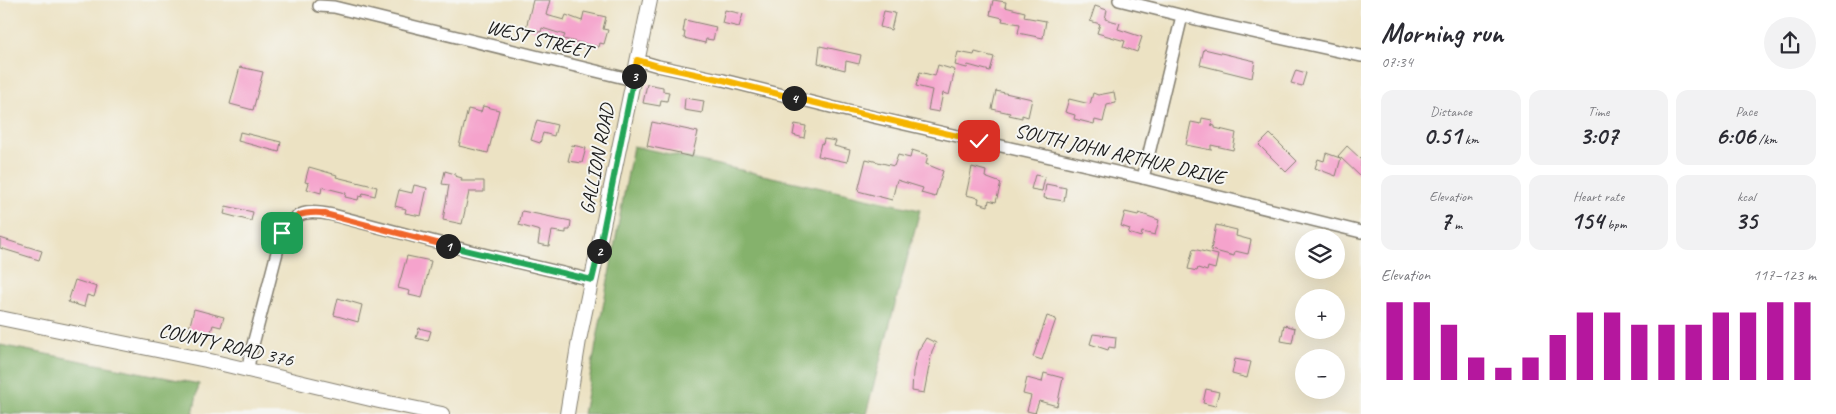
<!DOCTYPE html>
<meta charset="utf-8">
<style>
body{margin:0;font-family:Caveat,sans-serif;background:#f2f2f3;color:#2b2b33;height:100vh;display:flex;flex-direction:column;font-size:19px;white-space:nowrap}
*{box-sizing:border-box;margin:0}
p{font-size:16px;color:#7c7c81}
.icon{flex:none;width:28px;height:28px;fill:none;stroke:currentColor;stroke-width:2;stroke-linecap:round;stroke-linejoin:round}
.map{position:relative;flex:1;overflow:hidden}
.sheet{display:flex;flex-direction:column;background:#fff;width:475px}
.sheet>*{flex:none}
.buttons{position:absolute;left:1295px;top:229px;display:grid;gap:10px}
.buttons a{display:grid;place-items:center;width:50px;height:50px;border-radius:50%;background:#fff;box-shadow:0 5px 20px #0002;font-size:25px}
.pin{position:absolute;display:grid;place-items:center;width:42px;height:42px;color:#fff;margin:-21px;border-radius:10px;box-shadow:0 2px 8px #0006}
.km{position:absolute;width:25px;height:25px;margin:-12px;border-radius:50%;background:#222;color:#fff;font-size:14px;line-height:25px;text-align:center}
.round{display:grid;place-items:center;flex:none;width:52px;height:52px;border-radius:26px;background:#f2f2f3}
.summary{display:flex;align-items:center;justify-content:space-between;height:85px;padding:0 20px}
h1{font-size:28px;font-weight:600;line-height:38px}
.metrics{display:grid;grid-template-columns:repeat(3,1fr);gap:8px;height:85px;padding:5px 20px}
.metrics div{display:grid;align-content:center;border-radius:12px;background:#f2f2f3;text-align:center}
.metrics b{font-size:25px;font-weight:600}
.metrics small{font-size:14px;font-weight:400}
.metrics p{font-size:14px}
.chart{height:140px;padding:10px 20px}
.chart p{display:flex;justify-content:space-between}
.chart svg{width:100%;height:90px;margin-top:5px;stroke:#b5179e;stroke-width:6}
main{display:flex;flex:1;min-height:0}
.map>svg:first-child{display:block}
.forest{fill:#85b26c;stroke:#506744}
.building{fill:#f5a3cc}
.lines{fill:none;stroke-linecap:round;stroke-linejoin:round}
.minor-casing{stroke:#847f70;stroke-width:14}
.tertiary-casing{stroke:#847f70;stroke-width:16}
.minor{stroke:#fff;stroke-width:11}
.tertiary{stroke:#fff;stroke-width:14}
.split-1-casing{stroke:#fff;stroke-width:10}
.split-2-casing{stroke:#fff;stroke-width:10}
.split-3-casing{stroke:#fff;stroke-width:10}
.split-4-casing{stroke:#fff;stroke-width:10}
.split-5-casing{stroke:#fff;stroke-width:10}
.split-1{stroke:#f0652b;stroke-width:6}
.split-2{stroke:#22a559;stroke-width:6}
.split-3{stroke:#22a559;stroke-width:6}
.split-4{stroke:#f5b400;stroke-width:6}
.split-5{stroke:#f5b400;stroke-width:6}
.labels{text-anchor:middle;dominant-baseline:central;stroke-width:4;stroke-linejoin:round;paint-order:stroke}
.street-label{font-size:20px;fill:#1c1c1c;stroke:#f6f6f2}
</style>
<main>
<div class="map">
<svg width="1361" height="414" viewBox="0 0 1361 414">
<rect width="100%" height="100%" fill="#f6f6f2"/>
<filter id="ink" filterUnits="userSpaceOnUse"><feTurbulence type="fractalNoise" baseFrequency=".02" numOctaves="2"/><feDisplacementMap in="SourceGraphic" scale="10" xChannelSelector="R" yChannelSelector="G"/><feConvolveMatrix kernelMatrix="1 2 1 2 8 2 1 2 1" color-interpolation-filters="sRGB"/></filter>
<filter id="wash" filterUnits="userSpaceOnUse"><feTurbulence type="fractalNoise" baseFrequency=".0096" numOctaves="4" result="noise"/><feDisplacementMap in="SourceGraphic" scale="20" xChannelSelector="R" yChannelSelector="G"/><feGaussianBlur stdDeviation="1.12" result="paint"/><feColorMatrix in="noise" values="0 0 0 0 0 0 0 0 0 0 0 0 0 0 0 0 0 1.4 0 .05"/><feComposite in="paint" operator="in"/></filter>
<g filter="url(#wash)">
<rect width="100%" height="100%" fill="#ece2c3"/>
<g class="forest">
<path d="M633,146L920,210L866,414H583Z"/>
<path d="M0,345L199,384L193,414H0Z"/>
</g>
<g id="blocks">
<g class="building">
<path d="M533,0H550L546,15L564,20L566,15L582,21L584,12L606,17L603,29L608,30L604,44L600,43L599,47L563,39L565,35L542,28L541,32L526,28Z"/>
<path d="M993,0L1006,2L1005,7L1025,12L1024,17L1046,21L1043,38L1018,33L1020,24L1002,21L1003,18L990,15Z"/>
<path d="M1095,6L1107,10L1105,19L1120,23L1118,29L1142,37L1137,52L1123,47L1125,41L1097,33L1100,24L1090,21Z"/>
<path d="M725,10L743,14L739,27L722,23Z"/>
<path d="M884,11L895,13L891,30L880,27Z"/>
<path d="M685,20L716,27L713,40L706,39L705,43L684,38L685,32H683Z"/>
<path d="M820,46L861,55L859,64L846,61L845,70L818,63Z"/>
<path d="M1204,49L1255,61L1252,78L1200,65Z"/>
<path d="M958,52L974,55L975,52L994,57L990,71L968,65L967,68L955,65Z"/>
<path d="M938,65L955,70L949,95L943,93L939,112L928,110L932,90L916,86L920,72L935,76Z"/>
<path d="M240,67L263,72L253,110L230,104Z"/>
<path d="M1296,70L1306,73L1302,86L1291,83Z"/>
<path d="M647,84L663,87V91L669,92L667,101L661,100L660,106L643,103Z"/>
<path d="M996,91L1032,99L1028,117L1022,115V118L1009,115L1010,113L992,109Z"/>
<path d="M1114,92L1116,103L1107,105L1103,122L1095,120L1094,124L1074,119L1075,115L1065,112L1069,99L1090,104L1093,93L1098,95Z"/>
<path d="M685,98L704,101L702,113L684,110Z"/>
<path d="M483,106L499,110L488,153L459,146L468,109L481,112Z"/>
<path d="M1202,118L1212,120L1211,125L1215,126V128L1236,133L1233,150L1211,145V150L1186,145L1191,122L1201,124Z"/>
<path d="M537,120L557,125L554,136L543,133L540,143L531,140Z"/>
<path d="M652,122L698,132L692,157L679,154L680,153L647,146Z"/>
<path d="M795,124L806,126L804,138L793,135Z"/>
<path d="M240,132L281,142L279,152L238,141Z"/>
<path d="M1270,134L1297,161L1286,172L1259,145Z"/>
<path d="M824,139L836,141L834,146L850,150L847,162L818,156L821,143L823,144Z"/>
<path d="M572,145L586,148L582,163L568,161Z"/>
<path d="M1347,146L1361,159V177L1341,158L1336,176L1315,168L1318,159L1324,161L1326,153L1340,158L1338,156Z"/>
<path d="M912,150L928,155L926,164L943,171L935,197L921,193L923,188L897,180L892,200L858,191L866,159L894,166L898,155L910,158Z"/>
<path d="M309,167L337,175L336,177L377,187L375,196L363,193L362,197L359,196L358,200L345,197L346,193L322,187L321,193L307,189L309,183L305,182Z"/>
<path d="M972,167L986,171L985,177L1001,183L996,202L989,200L988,206L978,203L979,198L966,195Z"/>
<path d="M445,171L455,174V176L462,178L461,181H484V192H469L462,224L443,220L449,185L442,184Z"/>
<path d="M1035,175L1045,177L1042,191L1031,189Z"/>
<path d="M1046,184L1066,188L1064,201L1044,198Z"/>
<path d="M414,185L427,188L421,216L405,213L406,209L395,206L399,190L412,193Z"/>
<path d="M226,206L253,212L251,221L224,214Z"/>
<path d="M522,211L571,221L570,230H566V233L552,231L549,246L538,244L540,231L519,225Z"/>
<path d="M1125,212L1138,215L1139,213L1159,220L1155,235L1142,232L1141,237L1128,233L1130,229L1121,226Z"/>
<path d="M1216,225L1237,230L1236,236L1251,240L1248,254L1235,251L1234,256L1211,250Z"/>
<path d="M0,238L42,251L39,260L0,248Z"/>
<path d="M1193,249L1218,255L1215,269L1208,267L1207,271L1198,268L1197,271L1188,269Z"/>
<path d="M407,256L431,261L422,298L409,295L410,291L398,288Z"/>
<path d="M75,280L97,287L94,297L87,295L84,307L68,302Z"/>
<path d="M338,298L362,305L358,322L334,315Z"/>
<path d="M194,309L224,317L221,327L213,325L209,338L188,333Z"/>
<path d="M1047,316L1056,319L1042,360L1033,357Z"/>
<path d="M1284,325L1295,328L1292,343L1281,341Z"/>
<path d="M419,328L431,331L428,341L416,338Z"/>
<path d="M1093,334L1116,337L1115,348L1109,347L1108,350L1090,344Z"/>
<path d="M926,338L936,343L932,351L924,393L912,391L913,372L918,351Z"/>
<path d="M1235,359L1251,362L1247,378L1232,374Z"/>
<path d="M1044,373L1063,378L1057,406L1039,401L1035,413L1027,411L1031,396L1023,394L1027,378L1042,382Z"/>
<path d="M1206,389L1219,392L1215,406L1203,403Z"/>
</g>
</g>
</g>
<g filter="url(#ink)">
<use href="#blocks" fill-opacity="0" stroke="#847f70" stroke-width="1"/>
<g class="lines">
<defs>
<g id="minor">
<path d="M1119,0L1212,23L1361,56"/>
<path d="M319,6L334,7L633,80"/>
<path d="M637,60L658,66L723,80L847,111L1143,178L1361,232"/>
<path d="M1143,178L1182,16"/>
<path d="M248,370L250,356L282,233C296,210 309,210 333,215L466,250L592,280"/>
</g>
<g id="tertiary">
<path d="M0,318L206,360L379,401L442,414"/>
<path d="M567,414L579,340L650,0"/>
</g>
</defs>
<use href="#minor" class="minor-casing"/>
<use href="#tertiary" class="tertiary-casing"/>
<use href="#minor" class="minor"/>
<use href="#tertiary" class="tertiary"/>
</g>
</g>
<g class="lines" filter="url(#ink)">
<defs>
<path id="split-1" d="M282,233C293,215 301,212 321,213L448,246"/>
<path id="split-2" d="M448,246L592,280L599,251"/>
<path id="split-3" d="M599,251L634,76"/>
<path id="split-4" d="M634,76L637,60L658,66L723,80L794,98"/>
<path id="split-5" d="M794,98L979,141"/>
</defs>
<use href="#split-1" class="split-1-casing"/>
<use href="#split-2" class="split-2-casing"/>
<use href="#split-3" class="split-3-casing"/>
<use href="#split-4" class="split-4-casing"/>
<use href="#split-5" class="split-5-casing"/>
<use href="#split-1" class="split-1"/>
<use href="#split-2" class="split-2"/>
<use href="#split-3" class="split-3"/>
<use href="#split-4" class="split-4"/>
<use href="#split-5" class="split-5"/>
</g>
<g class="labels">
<g class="street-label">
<text transform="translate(539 39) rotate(14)">WEST STREET</text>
<text transform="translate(1120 154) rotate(13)">SOUTH JOHN ARTHUR DRIVE</text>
<text transform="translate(597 159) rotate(-79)">GALLION ROAD</text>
<text transform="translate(226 345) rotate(13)">COUNTY ROAD 376</text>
</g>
</g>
</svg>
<div class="buttons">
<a><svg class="icon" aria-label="layers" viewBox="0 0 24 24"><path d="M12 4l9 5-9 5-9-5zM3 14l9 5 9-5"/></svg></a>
<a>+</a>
<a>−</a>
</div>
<div class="pin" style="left:282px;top:233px;background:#1e9e55"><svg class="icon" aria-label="arrive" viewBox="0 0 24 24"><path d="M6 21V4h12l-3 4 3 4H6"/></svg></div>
<div class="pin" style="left:979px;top:141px;background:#d93025"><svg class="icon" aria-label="check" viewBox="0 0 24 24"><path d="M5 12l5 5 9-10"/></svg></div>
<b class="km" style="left:448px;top:246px">1</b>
<b class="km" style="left:599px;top:251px">2</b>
<b class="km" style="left:634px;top:76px">3</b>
<b class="km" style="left:794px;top:98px">4</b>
</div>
<section class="sheet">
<div class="summary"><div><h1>Morning run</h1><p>07:34</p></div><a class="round"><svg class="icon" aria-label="share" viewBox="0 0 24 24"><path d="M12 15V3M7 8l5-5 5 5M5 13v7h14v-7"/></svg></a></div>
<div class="metrics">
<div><p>Distance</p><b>0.51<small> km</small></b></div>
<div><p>Time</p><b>3:07</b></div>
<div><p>Pace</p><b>6:06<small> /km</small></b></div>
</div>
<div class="metrics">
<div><p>Elevation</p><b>7<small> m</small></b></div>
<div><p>Heart rate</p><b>154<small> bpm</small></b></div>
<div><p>kcal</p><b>35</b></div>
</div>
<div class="chart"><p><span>Elevation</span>117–123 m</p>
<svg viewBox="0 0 160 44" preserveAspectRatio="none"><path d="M5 44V6M15 44V6M25 44V17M35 44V33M45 44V38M55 44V33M65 44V22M75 44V11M85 44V11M95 44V17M105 44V17M115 44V17M125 44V11M135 44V11M145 44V6M155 44V6"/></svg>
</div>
</section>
</main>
